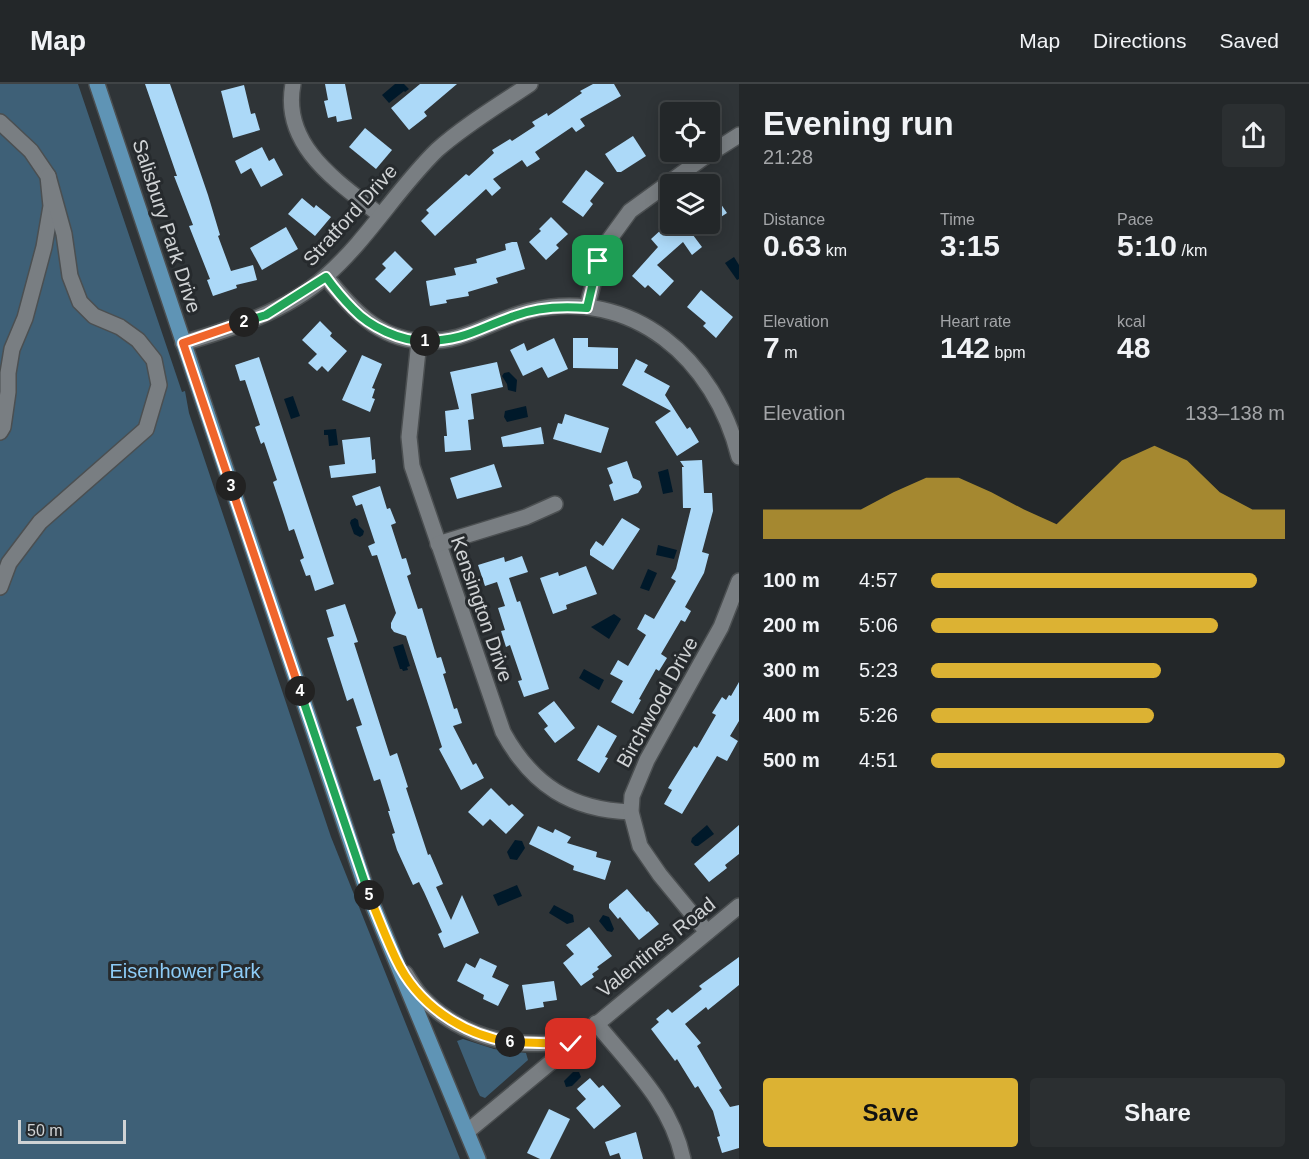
<!DOCTYPE html>
<meta charset="utf-8">
<style>
body{margin:0;font-family:Arial,sans-serif;background:#2b2f31;color:#f1f3f6;height:100vh;display:flex;flex-direction:column;font-size:22px;white-space:nowrap}
*{box-sizing:border-box;margin:0}
p{font-size:20px;color:#a3a5a8}
.icon{flex:none;width:33px;height:33px;fill:none;stroke:currentColor;stroke-width:2;stroke-linecap:round;stroke-linejoin:round}
.map{position:relative;flex:1;overflow:hidden}
.drawer{display:flex;flex-direction:column;background:#232729;width:570px}
.drawer>*{flex:none}
.fabs{position:absolute;left:660px;top:18px;display:grid;gap:12px}
.fabs a{display:grid;place-items:center;width:60px;height:60px;border-radius:6px;background:#232729;box-shadow:0 3px 15px #0003,0 0 0 2px #404446;font-size:30px}
.scale{position:absolute;left:18px;bottom:15px;width:108px;box-sizing:border-box;padding-left:6px;border:3px solid #d0d3d5;border-top:0;font-size:16px;line-height:21px;white-space:nowrap;color:#d0d3d5;-webkit-text-stroke:4px #262a2d;paint-order:stroke}
.pin{position:absolute;display:grid;place-items:center;width:51px;height:51px;color:#fff;margin:-26px;border-radius:12px;box-shadow:0 3px 9px #0006}
.km{position:absolute;width:30px;height:30px;margin:-15px;border-radius:50%;background:#222;color:#fff;font-size:16px;line-height:30px;text-align:center}
.round{display:grid;place-items:center;flex:none;width:63px;height:63px;border-radius:6px;background:#2b2f31}
.overview{display:flex;align-items:center;justify-content:space-between;height:102px;padding:0 24px}
h1{font-size:33px;font-weight:700;line-height:45px}
.stats{display:grid;grid-template-columns:repeat(3,1fr);gap:9px;height:102px;padding:6px 24px}
.stats div{display:grid;align-content:center}
.stats b{font-size:30px;font-weight:700}
.stats small{font-size:16px;font-weight:400}
.stats p{font-size:16px}
.chart{height:168px;padding:12px 24px}
.chart p{display:flex;justify-content:space-between}
.chart svg{width:100%;height:108px;margin-top:6px;fill:#dcb233;opacity:.7}
.cta{display:flex;gap:12px;margin-top:auto;padding:12px 24px}
.cta a{flex:1;height:69px;border-radius:6px;background:#dcb233;color:#111;font-size:24px;font-weight:700;line-height:69px;text-align:center}
.cta a+a{background:#2b2f31;color:#f1f3f6}
ul{padding:0 24px;list-style:none;font-size:20px}
li{display:grid;grid-template-columns:96px 72px 1fr;align-items:center;height:45px}
li i{height:15px;border-radius:8px;background:#dcb233}
header{display:flex;align-items:center;gap:36px;box-sizing:border-box;height:84px;padding:0 30px;background:#232729;border-bottom:2px solid #404446}
header strong{font-size:28px}
nav{display:flex;gap:33px;margin-inline-start:auto;font-size:21px}
main{display:flex;flex:1;min-height:0}
.map>svg:first-child{display:block}
.green{fill:#3e6077}
.water{fill:#00192a}
.building{fill:#acd9f8}
.lines{fill:none;stroke-linecap:round;stroke-linejoin:round}
.minor-casing{stroke:#4b4f51;stroke-width:18}
.major-casing{stroke:#4b4f51;stroke-width:18}
.minor{stroke:#797e82;stroke-width:15}
.major{stroke:#5f94b5;stroke-width:15}
.split-1-casing{stroke:#fff;stroke-width:12}
.split-2-casing{stroke:#fff;stroke-width:12}
.split-3-casing{stroke:#fff;stroke-width:12}
.split-4-casing{stroke:#fff;stroke-width:12}
.split-5-casing{stroke:#fff;stroke-width:12}
.split-6-casing{stroke:#fff;stroke-width:12}
.split-7-casing{stroke:#fff;stroke-width:12}
.split-1{stroke:#22a559;stroke-width:8}
.split-2{stroke:#22a559;stroke-width:8}
.split-3{stroke:#f0652b;stroke-width:8}
.split-4{stroke:#f0652b;stroke-width:8}
.split-5{stroke:#22a559;stroke-width:8}
.split-6{stroke:#f5b400;stroke-width:8}
.split-7{stroke:#f5b400;stroke-width:8}
.labels{text-anchor:middle;dominant-baseline:central;stroke-width:6;stroke-linejoin:round;paint-order:stroke}
.street-label{font-size:20px;fill:#d0d3d5;stroke:#262a2d}
.park-label{font-size:20px;fill:#8dccf7;stroke:#262a2d}
</style>
<header>
<strong>Map</strong>
<nav><a>Map</a><a>Directions</a><a>Saved</a></nav>
</header>
<main>
<div class="map">
<svg width="739" height="1075" viewBox="0 0 739 1075">
<rect width="100%" height="100%" fill="#2f3437"/>
<g class="green">
<path d="M0,0H78L182,308L185,307L189,329L331,753L460,1075H0Z"/>
<path d="M463,955L494,965L526,969L528,976L485,1014L480,1012L477,1006L457,957Z"/>
</g>
<g class="water">
<path d="M395,0H404L409,5L405,8L404,7L389,19L382,11Z"/>
<path d="M734,173L739,181V195L737,196L725,179Z"/>
<path d="M509,288L517,296L516,308L508,306L507,300L502,292L504,289Z"/>
<path d="M293,312L300,332L291,335L284,315Z"/>
<path d="M526,322L528,333L507,338L504,333L505,327Z"/>
<path d="M336,345L338,361L329,362L328,351H324V346Z"/>
<path d="M668,385L673,408L663,410L658,388Z"/>
<path d="M355,434L358,436L359,442L364,447L363,451L360,453L354,450L350,439L351,436Z"/>
<path d="M658,461L677,466L674,475L656,471Z"/>
<path d="M648,485L657,489L649,507L640,504Z"/>
<path d="M614,530L621,535L609,555L591,543Z"/>
<path d="M403,560L410,582L407,583L408,586L403,587L402,585H400L393,563Z"/>
<path d="M584,585L604,596L599,606L579,594Z"/>
<path d="M707,741L714,750L698,762H695L691,758L692,754Z"/>
<path d="M515,756L522,757L525,764L517,776L510,775L507,768Z"/>
<path d="M517,801L522,812L498,822L493,811Z"/>
<path d="M554,821L573,831L574,838L567,840L549,829Z"/>
<path d="M603,831L609,833L614,845L612,848L607,847L599,837Z"/>
<path d="M573,988H579L581,993L572,1002L566,1003L564,997Z"/>
</g>
<g class="building">
<path d="M145,0H170L208,111L220,151L218,152L231,187L253,181L257,196L236,201L237,204L213,212L207,196L210,195L189,142L193,141L174,92H177Z"/>
<path d="M325,0H345L352,35L337,38L336,32L328,34L324,17L328,16Z"/>
<path d="M420,0H457L424,28L427,32L409,46L391,24Z"/>
<path d="M593,0H614L621,12L580,35L585,42L576,48L572,43L535,68L540,75L527,83L522,76L493,95L501,104L492,112L486,105L435,152L421,137L429,129L426,126L466,90L469,92L494,69L492,66L510,55L512,57L535,42L532,38L547,29L548,32L582,9L580,7Z"/>
<path d="M244,1L251,30L255,29L260,46L233,54L221,7Z"/>
<path d="M365,44L392,66L376,85L349,63Z"/>
<path d="M633,52L646,72L621,88H617L605,70Z"/>
<path d="M262,63L269,77L274,74L283,91L261,103L251,84L241,90L235,77Z"/>
<path d="M586,86L604,99L590,117L593,120L583,133L562,118Z"/>
<path d="M710,104L727,129L693,151L702,163L692,171L683,158L657,181L674,197L660,212L648,201L645,204L632,192L658,163L651,155L663,144L666,146L674,140H710Z"/>
<path d="M302,114L314,124L316,121L331,133L315,152L288,130Z"/>
<path d="M551,133L568,150L556,161L559,164L546,176L529,158L541,147L539,145Z"/>
<path d="M286,143L298,165L262,186L250,164Z"/>
<path d="M512,158H517L525,185L496,194L498,199L468,208L469,212L446,216L447,219L430,222L426,197L456,191L454,184L477,179L476,175L506,166L505,160Z"/>
<path d="M395,167L413,185L390,209L375,195L386,184L382,180Z"/>
<path d="M701,206L733,233L716,254L703,242L706,239L687,223Z"/>
<path d="M320,237L332,249L330,252L347,267L328,288L322,282L317,287L308,279L317,270L302,256Z"/>
<path d="M554,254L568,285L548,294L542,283L523,292L510,266L524,259L527,267Z"/>
<path d="M573,254H588V263L618,264V285L573,284Z"/>
<path d="M362,271L382,280L372,304L375,305L372,314L375,315L370,328L342,316Z"/>
<path d="M259,273L334,500L315,507L310,491L306,492L300,476L304,474L294,445L289,447L284,431L273,398L277,396L264,358L261,360L255,343L260,341L245,296L240,297L235,281Z"/>
<path d="M636,275L648,281L644,288L670,302L665,311L687,345L690,343L699,358L677,372L655,338L671,327L622,301Z"/>
<path d="M497,278L503,303L471,310L474,335L468,336L471,366L445,368L444,352H447L445,327L459,325L450,288Z"/>
<path d="M565,330L609,344L601,369L553,355L558,339L562,340Z"/>
<path d="M541,343L544,360L503,363L501,353Z"/>
<path d="M370,353L372,376L375,375L376,389L331,394L329,382L345,380L342,356Z"/>
<path d="M702,376L704,409H712L713,427L702,468L709,470L704,489L685,523L691,527L685,538L681,536L661,570L667,574L659,587L656,585L639,615L641,616L633,630L611,618L623,597L610,590L618,576L628,582L646,551L637,545L645,530L654,535L676,497L671,494L676,485L691,424H683L682,383H684L680,377Z"/>
<path d="M627,377L633,394L640,397L642,403L638,409L614,417L609,401L613,399L607,384Z"/>
<path d="M494,380L502,403L457,415L450,394Z"/>
<path d="M380,402L387,425L390,424L396,439L391,441L402,475L406,474L411,490L407,492L418,525L422,524L437,574L441,573L446,589L443,590L454,625L457,624L462,639L453,642L473,681L476,679L484,694L461,706L439,665L442,663L406,552L394,548L391,544V539L396,529L377,471L372,472L368,462L375,459L362,420L356,422L352,412Z"/>
<path d="M622,434L640,445L613,486L590,471V466L596,457L603,462Z"/>
<path d="M522,472L528,488L509,494L517,518L520,517L549,605L524,613L518,597L522,596L510,561L506,563L501,547L505,546L498,524L505,522L497,498L485,502L478,481L504,473L505,478Z"/>
<path d="M586,482L597,510L566,521L567,525L553,530L540,494L558,488L559,492Z"/>
<path d="M345,520L358,558L354,559L390,672L397,669L408,703L406,704L428,771L430,770L443,800L436,803L451,836L462,811L479,849L444,864L438,850L442,848L424,808L419,798L413,801L397,766L392,750L395,749L388,727H390L380,695L374,697L356,643L362,641L353,614L347,617L327,554L334,552L326,526Z"/>
<path d="M739,598V637L730,652L738,657L727,677L717,672L682,730L664,720L672,706L668,704L694,662L697,664L716,631L712,629L722,613L726,616L729,611L731,612Z"/>
<path d="M554,617L575,644L555,659L544,645L548,642L538,629Z"/>
<path d="M598,641L617,652L605,673L608,674L599,689L577,676Z"/>
<path d="M491,704L509,722L512,720L524,731L506,750L490,735L483,742L468,728Z"/>
<path d="M739,741V770L725,781L727,784L709,798L694,780Z"/>
<path d="M538,742L553,749L555,745L571,753L567,759L597,768L596,773L611,777L605,796L573,786L574,782L529,760Z"/>
<path d="M627,805L647,828L648,827L659,840L639,856L620,833L618,835L609,824V820Z"/>
<path d="M589,843L612,872L597,883L599,885L592,890L594,893L581,902L563,879L574,870L566,861Z"/>
<path d="M739,873V901L708,926L706,923L685,940L701,959L697,962L722,1004L719,1006L730,1023L739,1021V1064L722,1069L717,1053L720,1052L713,1027L698,1002L695,1004L677,975L675,977L651,945L659,938L656,935L668,925L672,929L702,905L699,902Z"/>
<path d="M480,874L497,882L492,893L509,901L498,922L483,915L484,911L457,897L466,879L475,884Z"/>
<path d="M554,897L557,916L543,918L544,923L526,926L522,901Z"/>
<path d="M590,994L599,1004L603,1001L621,1022L594,1045L576,1024L586,1015L577,1005Z"/>
<path d="M549,1025L570,1035L550,1075H540L527,1069Z"/>
<path d="M636,1048L643,1075H621L619,1069L610,1072L605,1058Z"/>
</g>
<g class="lines">
<defs>
<g id="minor">
<path d="M293,0C281,62 338,98 380,131"/>
<path d="M0,38L31,67L48,92L51,122L44,163L25,234L12,265L8,289V308L3,343L0,348"/>
<path d="M326,193C351,224 377,254 420,257C464,260 489,237 529,227C633,202 715,276 739,373"/>
<path d="M587,223L599,177L606,160L630,127L703,74L739,51"/>
<path d="M419,257L409,353L412,382L503,648C532,701 571,726 631,728"/>
<path d="M183,259C231,245 287,227 326,192C368,155 397,105 437,66C465,41 499,21 530,0"/>
<path d="M438,460L526,433L555,420"/>
<path d="M0,503L9,479L40,438L146,345L159,301L154,276L138,256L120,243L94,232L80,218L70,192L64,150L48,92"/>
<path d="M707,848L660,791L640,762L631,728L632,712L647,676L721,543L739,497"/>
<path d="M405,889C411,898 416,908 424,915C446,938 479,954 511,958C530,961 551,959 571,959"/>
<path d="M596,939C631,982 671,1019 683,1075"/>
<path d="M468,1047L739,822"/>
</g>
<path id="major" d="M97,0L367,807L478,1075"/>
</defs>
<use href="#minor" class="minor-casing"/>
<use href="#major" class="major-casing"/>
<use href="#minor" class="minor"/>
<use href="#major" class="major"/>
</g>
<g class="lines">
<defs>
<path id="split-1" d="M425,257C464,257 479,244 514,232C537,223 563,222 587,224L598,177"/>
<path id="split-2" d="M244,238L266,231L326,193C334,204 343,215 353,225C370,243 400,257 425,257"/>
<path id="split-3" d="M231,402L183,259L244,238"/>
<path id="split-4" d="M231,402L300,607"/>
<path id="split-5" d="M300,607L369,811"/>
<path id="split-6" d="M369,811C378,833 386,854 396,875C417,920 461,950 510,958"/>
<path id="split-7" d="M510,958L571,960"/>
</defs>
<use href="#split-1" class="split-1-casing"/>
<use href="#split-2" class="split-2-casing"/>
<use href="#split-3" class="split-3-casing"/>
<use href="#split-4" class="split-4-casing"/>
<use href="#split-5" class="split-5-casing"/>
<use href="#split-6" class="split-6-casing"/>
<use href="#split-7" class="split-7-casing"/>
<use href="#split-1" class="split-1"/>
<use href="#split-2" class="split-2"/>
<use href="#split-3" class="split-3"/>
<use href="#split-4" class="split-4"/>
<use href="#split-5" class="split-5"/>
<use href="#split-6" class="split-6"/>
<use href="#split-7" class="split-7"/>
</g>
<g class="labels">
<g class="street-label">
<text transform="translate(350 131) rotate(-48)">Stratford Drive</text>
<text transform="translate(167 142) rotate(72)">Salisbury Park Drive</text>
<text transform="translate(482 525) rotate(71)">Kensington Drive</text>
<text transform="translate(657 618) rotate(-61)">Birchwood Drive</text>
<text transform="translate(656 863) rotate(-39)">Valentines Road</text>
</g>
<g class="park-label">
<text x="185" y="887">Eisenhower Park</text>
</g>
</g>
</svg>
<div class="fabs">
<a><svg class="icon" aria-label="locate" viewBox="0 0 24 24"><circle cx="12" cy="12" r="6"/><path d="M12 2v4M12 18v4M2 12h4M18 12h4"/></svg></a>
<a><svg class="icon" aria-label="layers" viewBox="0 0 24 24"><path d="M12 4l9 5-9 5-9-5zM3 14l9 5 9-5"/></svg></a>
</div>
<div class="scale">50 m</div>
<div class="pin" style="left:598px;top:177px;background:#1e9e55"><svg class="icon" aria-label="arrive" viewBox="0 0 24 24"><path d="M6 21V4h12l-3 4 3 4H6"/></svg></div>
<div class="pin" style="left:571px;top:960px;background:#d93025"><svg class="icon" aria-label="check" viewBox="0 0 24 24"><path d="M5 12l5 5 9-10"/></svg></div>
<b class="km" style="left:425px;top:257px">1</b>
<b class="km" style="left:244px;top:238px">2</b>
<b class="km" style="left:231px;top:402px">3</b>
<b class="km" style="left:300px;top:607px">4</b>
<b class="km" style="left:369px;top:811px">5</b>
<b class="km" style="left:510px;top:958px">6</b>
</div>
<section class="drawer">
<div class="overview"><div><h1>Evening run</h1><p>21:28</p></div><a class="round"><svg class="icon" aria-label="share" viewBox="0 0 24 24"><path d="M12 15V3M7 8l5-5 5 5M5 13v7h14v-7"/></svg></a></div>
<div class="stats">
<div><p>Distance</p><b>0.63<small> km</small></b></div>
<div><p>Time</p><b>3:15</b></div>
<div><p>Pace</p><b>5:10<small> /km</small></b></div>
</div>
<div class="stats">
<div><p>Elevation</p><b>7<small> m</small></b></div>
<div><p>Heart rate</p><b>142<small> bpm</small></b></div>
<div><p>kcal</p><b>48</b></div>
</div>
<div class="chart"><p><span>Elevation</span>133–138 m</p>
<svg viewBox="0 0 160 44" preserveAspectRatio="none"><path d="M0 44V32L10 32L20 32L30 32L40 25L50 19L60 19L70 25L80 32L90 38L100 25L110 12L120 6L130 12L140 25L150 32L160 32V44z"/></svg>
</div>
<ul>
<li><b>100 m</b>4:57<i style="width:92%"></i></li>
<li><b>200 m</b>5:06<i style="width:81%"></i></li>
<li><b>300 m</b>5:23<i style="width:65%"></i></li>
<li><b>400 m</b>5:26<i style="width:63%"></i></li>
<li><b>500 m</b>4:51<i style="width:100%"></i></li>
</ul>
<div class="cta"><a>Save</a><a>Share</a></div>
</section>
</main>
